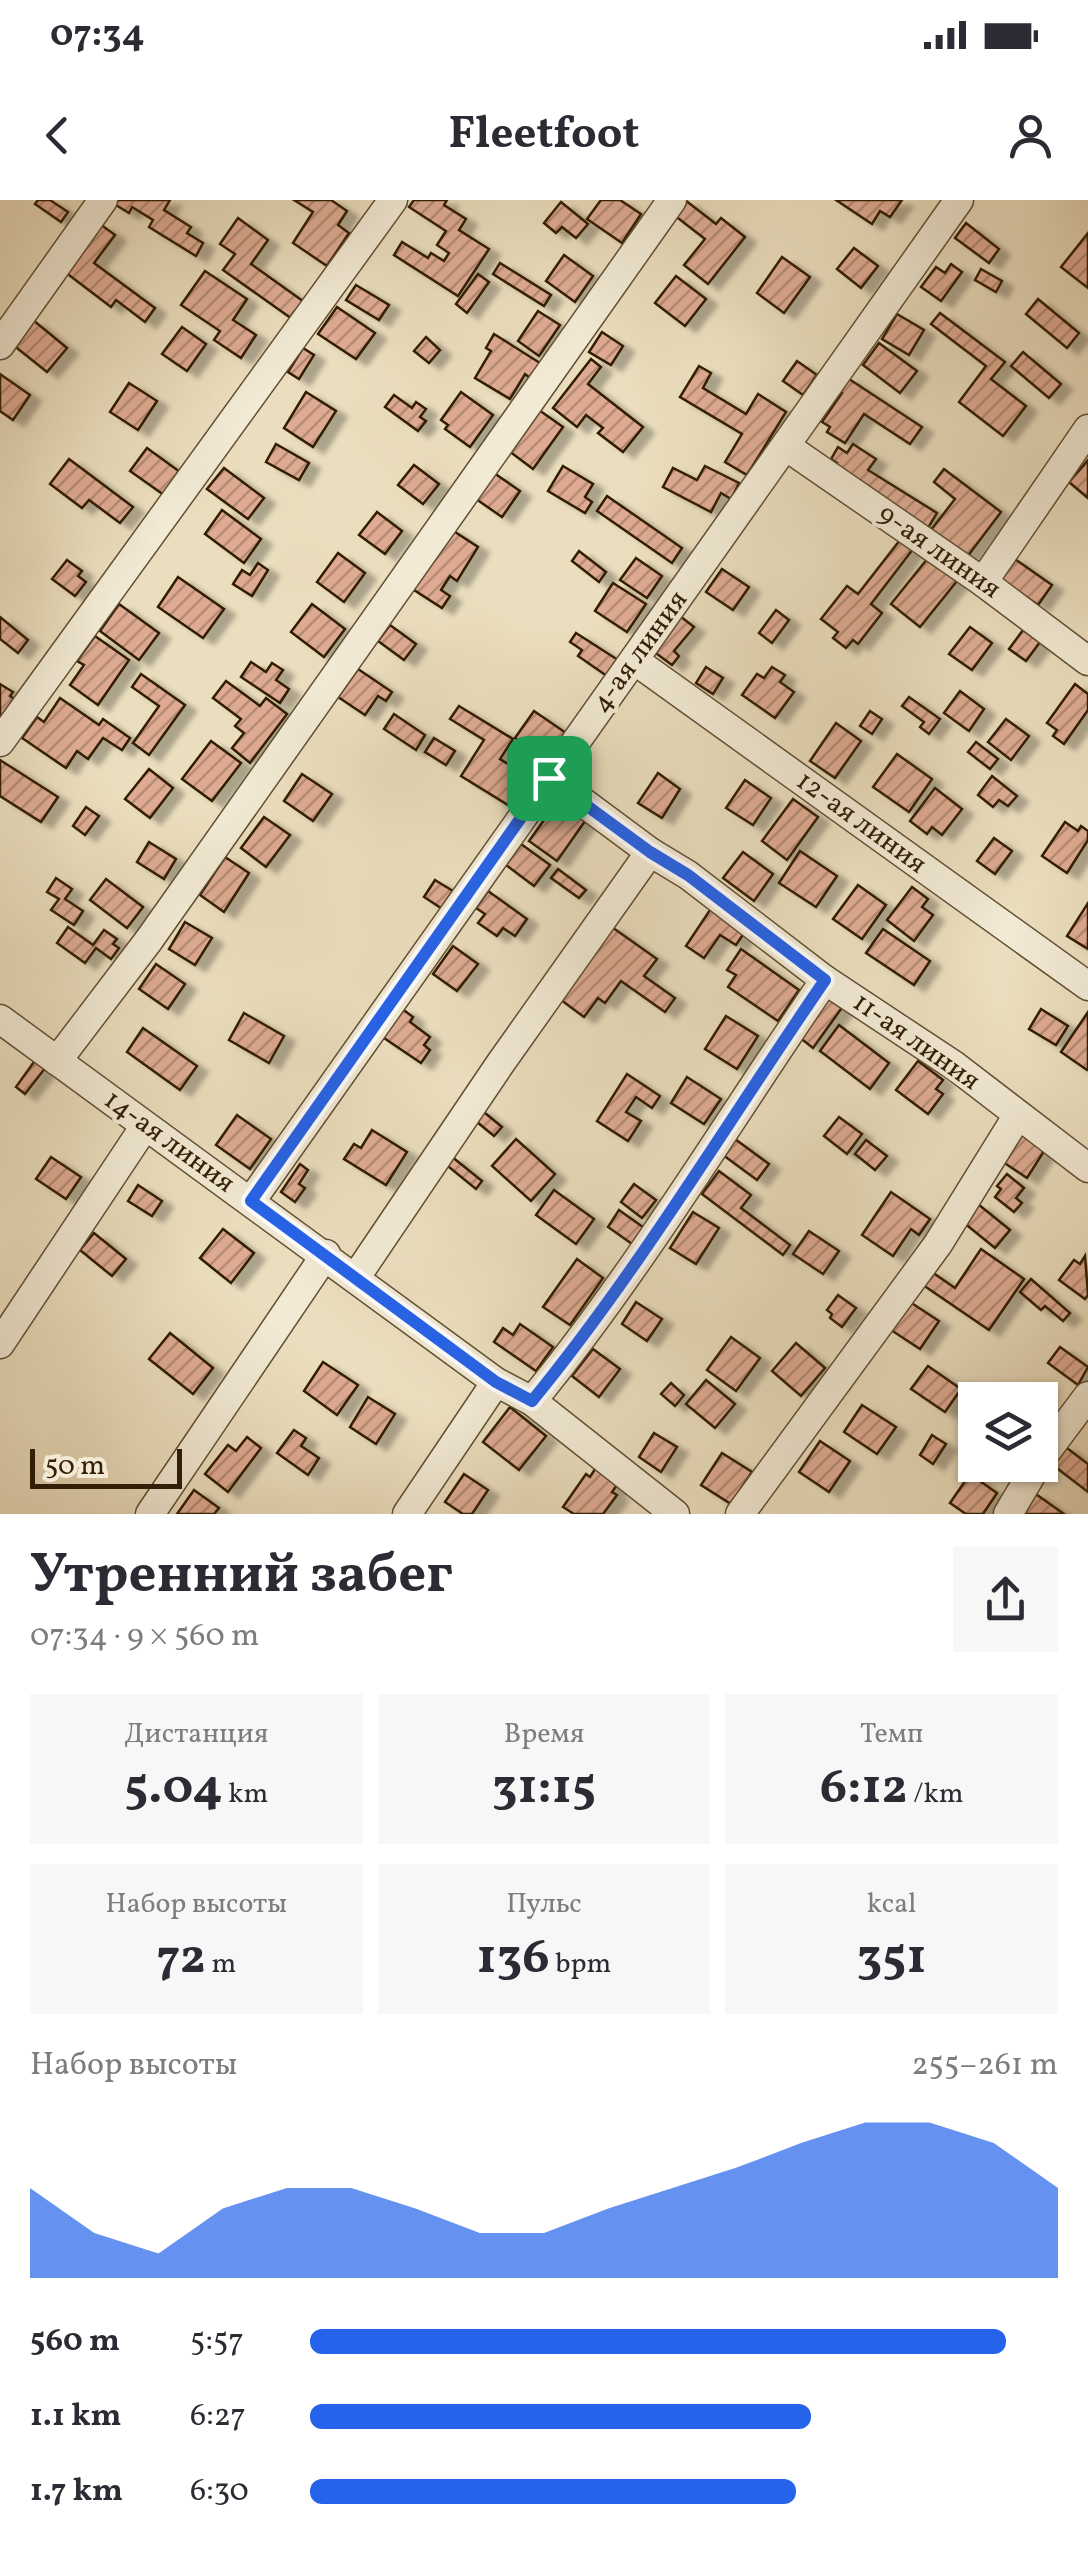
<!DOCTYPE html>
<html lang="ru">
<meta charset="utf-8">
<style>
body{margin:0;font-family:Vollkorn,serif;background:#f7f7f7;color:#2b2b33;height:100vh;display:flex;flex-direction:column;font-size:38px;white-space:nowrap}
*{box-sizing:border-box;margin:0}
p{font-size:32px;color:#7c7c81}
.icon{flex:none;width:55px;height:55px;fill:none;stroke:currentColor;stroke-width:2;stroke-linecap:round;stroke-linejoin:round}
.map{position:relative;height:1314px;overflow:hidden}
.side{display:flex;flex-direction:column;background:#fff;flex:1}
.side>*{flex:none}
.buttons{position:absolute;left:958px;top:1182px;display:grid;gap:20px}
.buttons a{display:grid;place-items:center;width:100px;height:100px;border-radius:0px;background:#fff;box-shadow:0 2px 8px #0004;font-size:50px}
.scale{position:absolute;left:30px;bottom:25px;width:152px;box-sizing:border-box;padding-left:10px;border:5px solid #331f05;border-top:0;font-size:28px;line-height:35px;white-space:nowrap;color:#331f05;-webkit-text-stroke:8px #f2ead5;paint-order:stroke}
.pin{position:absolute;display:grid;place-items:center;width:85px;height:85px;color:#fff;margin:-42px;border-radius:20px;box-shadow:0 5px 15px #0006}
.round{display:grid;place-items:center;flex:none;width:105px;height:105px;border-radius:0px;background:#f7f7f7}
.summary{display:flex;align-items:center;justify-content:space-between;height:170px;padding:0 30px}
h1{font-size:55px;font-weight:700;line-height:75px}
.metrics{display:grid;grid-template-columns:repeat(3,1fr);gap:15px;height:170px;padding:10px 30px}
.metrics div{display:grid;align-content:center;border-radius:0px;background:#f7f7f7;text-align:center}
.metrics b{font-size:50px;font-weight:700}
.metrics small{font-size:28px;font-weight:400}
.metrics p{font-size:28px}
.chart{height:280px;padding:20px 30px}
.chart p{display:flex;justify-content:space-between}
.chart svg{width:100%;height:180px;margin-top:10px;fill:#2563eb;opacity:.7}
ul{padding:0 30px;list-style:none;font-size:32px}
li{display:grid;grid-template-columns:160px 120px 1fr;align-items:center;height:75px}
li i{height:25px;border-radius:12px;background:#2563eb}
.status{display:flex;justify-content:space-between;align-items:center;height:70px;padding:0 50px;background:#fff;direction:ltr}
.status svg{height:28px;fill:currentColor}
header{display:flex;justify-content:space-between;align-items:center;height:130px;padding:0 30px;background:#fff;font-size:45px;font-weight:700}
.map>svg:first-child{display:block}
.building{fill:url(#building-hatch);stroke:#331f05;stroke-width:2.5;filter:url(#shadow)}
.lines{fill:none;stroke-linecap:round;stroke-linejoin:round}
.minor-casing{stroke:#614f33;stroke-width:31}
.minor{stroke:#f2ead5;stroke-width:28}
.route-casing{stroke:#fff;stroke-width:20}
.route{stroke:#2563eb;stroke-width:12}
.labels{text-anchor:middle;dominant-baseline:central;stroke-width:8;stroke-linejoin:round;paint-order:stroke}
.street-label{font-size:28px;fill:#331f05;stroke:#f2ead5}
</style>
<div class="status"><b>07:34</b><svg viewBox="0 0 49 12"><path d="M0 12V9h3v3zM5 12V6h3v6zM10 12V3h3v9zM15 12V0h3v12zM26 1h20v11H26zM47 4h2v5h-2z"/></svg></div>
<header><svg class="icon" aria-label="back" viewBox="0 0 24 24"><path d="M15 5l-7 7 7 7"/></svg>Fleetfoot<svg class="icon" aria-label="person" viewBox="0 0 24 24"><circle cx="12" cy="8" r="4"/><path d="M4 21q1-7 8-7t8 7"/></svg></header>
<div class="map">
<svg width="1088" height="1314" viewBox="0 0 1088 1314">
<defs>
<pattern id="building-hatch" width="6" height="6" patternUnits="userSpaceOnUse" patternTransform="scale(2.5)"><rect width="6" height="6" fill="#deab92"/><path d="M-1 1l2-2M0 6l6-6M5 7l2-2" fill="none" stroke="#b58b75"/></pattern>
<filter id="shadow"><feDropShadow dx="11" dy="6" stdDeviation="2.5" flood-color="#0004"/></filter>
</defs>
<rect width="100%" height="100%" fill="#ebdebe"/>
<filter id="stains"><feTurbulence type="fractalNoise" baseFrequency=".002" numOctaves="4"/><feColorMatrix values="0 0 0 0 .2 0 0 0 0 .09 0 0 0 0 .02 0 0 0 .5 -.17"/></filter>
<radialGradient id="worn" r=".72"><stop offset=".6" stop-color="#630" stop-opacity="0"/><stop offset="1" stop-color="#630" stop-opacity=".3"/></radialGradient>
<g class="building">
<path d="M38,0H50L68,12L61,22L35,4Z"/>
<path d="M113,0H170L164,10L191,27L187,33L203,43L196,56L149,27L153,20L132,7L129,13L111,2Z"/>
<path d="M294,0H331L347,11L338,25L349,33L327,66L293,43L313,12Z"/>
<path d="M414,0H447L444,5L466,19L459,30L489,49L458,96L394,55L402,42L428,58L431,53L444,61L449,53L437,45L446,31L409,7Z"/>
<path d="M601,0H620L641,14L622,43L587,19Z"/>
<path d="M685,0L716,24L721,18L745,37L708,84L684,65L705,39L674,15Z"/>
<path d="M836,0H902L890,17L880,11L872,24Z"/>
<path d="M561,2L588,24L576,38L562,27L556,33L544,23Z"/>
<path d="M238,18L268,40L251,64L307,104L295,121L223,70L235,54L220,44Z"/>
<path d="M966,23L999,49L989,63L955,38Z"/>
<path d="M100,24L115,35L94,63L155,108L145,122L116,100L111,107L65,72Z"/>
<path d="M1088,33V88L1061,67Z"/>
<path d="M854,48L878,66L861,88L837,69Z"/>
<path d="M564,55L593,76L575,102L546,81Z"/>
<path d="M782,57L810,77L784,113L757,93Z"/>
<path d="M500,63L551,95L544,106L493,74Z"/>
<path d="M951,64L962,72L941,101L921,87L936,67L945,73Z"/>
<path d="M981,69L1002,81L996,92L975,80Z"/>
<path d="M205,71L247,99L233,120L256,135L241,158L214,140L220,131L181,105Z"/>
<path d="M478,74L489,82L467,113L456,104Z"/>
<path d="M676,76L706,99L685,126L655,103Z"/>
<path d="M356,85L389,105L379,120L346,100Z"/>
<path d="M1038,99L1079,133L1067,148L1026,114Z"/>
<path d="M337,107L375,133L356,159L318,134Z"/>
<path d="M538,111L560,125L539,156L518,141Z"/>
<path d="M940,113L1005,162L991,179L1026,206L1003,236L959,202L986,166L931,124Z"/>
<path d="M897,114L924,130L909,155L882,139Z"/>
<path d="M33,120L67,148L47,172L12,144Z"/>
<path d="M182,127L206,144L187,171L162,154Z"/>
<path d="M602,132L623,146L611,165L589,152Z"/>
<path d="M494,134L540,163L530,178L525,174L510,199L475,178L491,151L486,148Z"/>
<path d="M426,137L440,150L429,163L414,151Z"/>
<path d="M879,143L917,171L900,193L863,165Z"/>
<path d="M303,148L314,155L299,179L288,172Z"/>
<path d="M1023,152L1061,184L1049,198L1011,166Z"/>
<path d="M591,159L601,167L588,184L643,227L623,252L598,233L603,228L586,215L577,227L553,208Z"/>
<path d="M797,161L817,175L803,195L783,181Z"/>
<path d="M699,166L711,173L703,188L746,214L758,194L786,212L747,275L725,262L742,234L680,197Z"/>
<path d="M0,174L30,195L13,220L0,211Z"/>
<path d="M846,177L922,227L910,244L864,214L845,243L827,232L830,227L822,222L842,193L837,190Z"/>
<path d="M129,183L157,201L138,230L110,212Z"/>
<path d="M306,192L336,211L313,247L284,228Z"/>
<path d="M461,192L493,215L470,247L445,229L448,225L441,220Z"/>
<path d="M394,195L412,208L416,202L426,209L420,217L426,221L418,231L385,207Z"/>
<path d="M539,210L563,227L533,269L509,251Z"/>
<path d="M276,244L309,263L299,280L266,262Z"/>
<path d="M853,244L876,259L868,270L937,313L928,328L834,269L837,263L831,259L838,247L847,253Z"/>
<path d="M147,248L180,272L164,295L130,271Z"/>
<path d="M69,259L133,307L120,323L89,300L82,308L50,284Z"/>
<path d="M1088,260V298L1069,282Z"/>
<path d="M414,265L439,284L423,304L398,285Z"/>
<path d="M563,266L593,284L585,297L592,302L585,313L548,291Z"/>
<path d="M705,266L739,283L731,299L721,293L711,312L663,287L673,268L697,280Z"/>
<path d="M224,268L264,298L248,319L207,289Z"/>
<path d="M944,269L1001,312L967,357L931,330L955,299L934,282Z"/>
<path d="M494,273L520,291L502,317L476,299Z"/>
<path d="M607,296L682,348L672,363L597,311Z"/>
<path d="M222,310L261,339L244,363L205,334Z"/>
<path d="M377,312L402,331L385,354L359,335Z"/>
<path d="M449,328L478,347L457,381L450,376L441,390L450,396L442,408L411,388Z"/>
<path d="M900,340L913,349L871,404L882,413L858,444L853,440L846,448L833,438L838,432L821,419L847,386L858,394Z"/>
<path d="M579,351L606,372L599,382L572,361Z"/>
<path d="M338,353L365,373L344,402L317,382Z"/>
<path d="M1012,357L1052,385L1038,405L998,377Z"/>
<path d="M636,358L662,376L647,398L620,380Z"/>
<path d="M928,358L957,381L920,427L891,404Z"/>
<path d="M67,360L82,371L78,376L86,382L75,396L52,379Z"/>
<path d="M258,363L268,370L252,396L233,384L242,370L250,375Z"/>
<path d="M722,369L749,387L733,410L706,392Z"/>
<path d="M178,377L224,409L203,438L158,407Z"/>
<path d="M613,383L646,404L627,432L595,411Z"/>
<path d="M119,404L159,433L139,460L100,431Z"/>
<path d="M312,404L345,429L324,457L291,432Z"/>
<path d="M776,410L789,420L772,443L759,433Z"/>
<path d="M680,416L694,427L674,451L679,456L672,465L653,451Z"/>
<path d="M0,417L28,440L18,453L0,439Z"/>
<path d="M390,425L416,444L404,460L378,441Z"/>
<path d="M970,427L992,443L972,470L949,454Z"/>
<path d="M1023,430L1040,442L1026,461L1009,449Z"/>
<path d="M576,433L618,460L607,476L578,456L582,450L570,442Z"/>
<path d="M95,436L129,460L98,505L70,485L84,465L77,461Z"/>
<path d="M251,462L266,472L272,463L283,470L276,480L289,489L280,503L241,477Z"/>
<path d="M706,467L723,478L713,494L696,483Z"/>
<path d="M772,467L785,475L780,482L794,492L775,518L742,495L757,474L764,478Z"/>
<path d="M358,469L392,492L386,501L378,496L365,515L338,497Z"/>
<path d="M141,474L185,505L149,555L133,543L159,506L132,487Z"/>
<path d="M226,481L260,506L266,498L287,514L250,563L232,548L244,533L235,526L241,519L213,498Z"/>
<path d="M0,484L13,492L10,496L20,503L9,520L0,514Z"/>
<path d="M1075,484L1088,494V510L1064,544L1053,536L1057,530L1047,523Z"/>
<path d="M960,491L984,509L969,531L944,513Z"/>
<path d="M909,497L940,519L929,534L920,527L924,522L902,506Z"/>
<path d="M60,498L99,525L103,519L130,538L122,550L103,538L88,559L77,551L66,568L22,538L37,517L44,522Z"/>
<path d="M459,506L513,539L500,559L527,576L508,605L461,576L484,540L450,519Z"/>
<path d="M534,511L566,533L548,560L515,538Z"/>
<path d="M870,511L882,519L872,534L860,526Z"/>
<path d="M394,514L425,535L416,550L384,529Z"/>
<path d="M1006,519L1029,536L1011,560L988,542Z"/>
<path d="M836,523L861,541L835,578L810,561Z"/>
<path d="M434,538L455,551L446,565L425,552Z"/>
<path d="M211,541L241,563L212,601L182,579Z"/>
<path d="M976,542L998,559L990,569L968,552Z"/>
<path d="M897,554L932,579L909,612L873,587Z"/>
<path d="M0,560L58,597L41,622L0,596Z"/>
<path d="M149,569L173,588L150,618L125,599Z"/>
<path d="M658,573L680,589L662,618L638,603Z"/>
<path d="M302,574L332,594L313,621L284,601Z"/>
<path d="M992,576L1017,596L1008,606L999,600L993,607L978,595Z"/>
<path d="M745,580L771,598L753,625L726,608Z"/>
<path d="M935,588L962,609L942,635L932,627L927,634L910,621Z"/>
<path d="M562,595L590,614L557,661L529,641Z"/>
<path d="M793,599L818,617L787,660L762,641Z"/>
<path d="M86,607L99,616L85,635L73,626Z"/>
<path d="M264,617L290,635L266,667L241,648Z"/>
<path d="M1065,622L1078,631L1081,626L1088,631V640L1067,673L1042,656Z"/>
<path d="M994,638L1012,651L995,674L977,661Z"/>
<path d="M149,642L176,659L164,679L137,662Z"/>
<path d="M521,644L550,665L534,686L506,665Z"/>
<path d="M800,651L837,676L816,707L779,683Z"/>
<path d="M743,652L773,674L754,701L723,678Z"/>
<path d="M225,657L249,673L224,712L200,695Z"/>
<path d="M558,669L586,690L579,698L551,678Z"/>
<path d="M56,678L72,689L65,699L83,711L74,725L51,710L59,699L47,692Z"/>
<path d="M106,679L143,707L127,728L90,700Z"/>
<path d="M435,680L453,691L441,708L424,697Z"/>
<path d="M858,685L886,705L862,739L833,719Z"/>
<path d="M912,687L928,699L922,707L933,715L914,741L887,720Z"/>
<path d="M488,691L527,719L515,736L503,728L497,736L478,723L485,714L476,708Z"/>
<path d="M1088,703V749L1067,736Z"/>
<path d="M712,707L746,730L736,745L720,735L704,758L686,746Z"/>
<path d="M185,722L212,738L195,765L169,749Z"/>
<path d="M609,725L657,759L644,776L675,798L665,812L621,781L605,803L598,798L584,817L557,797Z"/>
<path d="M68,727L93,745L104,730L117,739L113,744L119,748L111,759L96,748L85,763L57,743Z"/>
<path d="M883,729L930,761L914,785L866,753Z"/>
<path d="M453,746L478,764L457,791L433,774Z"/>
<path d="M741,749L799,790L778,821L728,787L736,775L727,770Z"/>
<path d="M156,764L185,784L168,809L139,789Z"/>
<path d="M830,792L846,802L813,848L799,837Z"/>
<path d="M401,808L413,817L410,822L430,837L424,845L430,850L421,863L381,836Z"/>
<path d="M1041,809L1068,826L1056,845L1029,829Z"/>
<path d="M1088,812V869L1087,870L1061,852Z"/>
<path d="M244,813L284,836L269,863L229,840Z"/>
<path d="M726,816L758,836L737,869L705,849Z"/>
<path d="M839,825L889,863L870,889L820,851Z"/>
<path d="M143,828L197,866L180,890L127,852Z"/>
<path d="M36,859L46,867L25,894L16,887Z"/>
<path d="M918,861L943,880L936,889L943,894L928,914L896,890Z"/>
<path d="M627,874L660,896L652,908L636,897L626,912L641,921L628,941L597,921Z"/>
<path d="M687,877L721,899L704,924L671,903Z"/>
<path d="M479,908L502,927L494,936L471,917Z"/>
<path d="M237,915L271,939L250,969L216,945Z"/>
<path d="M839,917L862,934L847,954L824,936Z"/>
<path d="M372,930L407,952L386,985L344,959L354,944L361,948Z"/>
<path d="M1019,931L1046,948L1027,978L1000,960Z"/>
<path d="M516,939L555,974L531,1001L492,966Z"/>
<path d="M735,939L769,964L757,980L723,955Z"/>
<path d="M866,940L887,956L875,970L855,954Z"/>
<path d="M451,956L482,981L476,989L444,963Z"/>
<path d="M51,957L81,977L66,999L36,979Z"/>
<path d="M300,964L308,970L299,984L305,988L295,1002L281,992Z"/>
<path d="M719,971L751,995L741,1008L790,1045L783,1055L702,994Z"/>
<path d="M1007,974L1024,988L1016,998L1022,1003L1014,1012L995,997L1001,989L997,986Z"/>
<path d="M634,984L656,1000L642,1018L621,1002Z"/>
<path d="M138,985L162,1001L152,1016L128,1001Z"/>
<path d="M554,990L594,1019L576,1044L536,1015Z"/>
<path d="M891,992L930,1019L919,1035L911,1029L893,1056L862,1035Z"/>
<path d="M978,1004L1010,1030L995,1048L963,1022Z"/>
<path d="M619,1010L647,1030L635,1046L608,1027Z"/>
<path d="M693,1012L719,1028L696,1064L670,1048Z"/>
<path d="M223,1029L254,1053L231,1083L200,1058Z"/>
<path d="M809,1031L839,1051L823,1074L793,1054Z"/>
<path d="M94,1033L126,1059L112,1076L80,1050Z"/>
<path d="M981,1049L1024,1079L989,1130L920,1083L929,1070L955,1088Z"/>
<path d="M1085,1056L1088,1095L1085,1099L1059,1080L1074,1060L1080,1064Z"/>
<path d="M577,1059L603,1078L570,1125L543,1107Z"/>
<path d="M1031,1079L1070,1113L1063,1121L1045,1106L1041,1110L1020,1092Z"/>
<path d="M838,1095L856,1108L842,1127L830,1118L832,1114L827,1110Z"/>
<path d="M636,1102L662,1119L647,1141L622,1124Z"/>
<path d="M910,1102L939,1121L920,1149L891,1130Z"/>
<path d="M520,1124L553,1147L536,1171L494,1142L503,1128L513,1135Z"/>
<path d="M170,1133L213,1168L193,1194L149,1159Z"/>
<path d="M731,1137L760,1158L736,1191L707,1170Z"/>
<path d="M796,1143L825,1168L801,1196L772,1171Z"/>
<path d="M1060,1147L1088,1167L1078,1185L1048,1163Z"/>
<path d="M593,1149L620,1169L599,1197L572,1176Z"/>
<path d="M323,1162L358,1185L337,1215L304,1191Z"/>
<path d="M928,1166L961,1189L945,1212L911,1189Z"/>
<path d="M706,1180L735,1204L715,1228L686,1204Z"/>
<path d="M671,1183L684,1195L675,1206L661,1194Z"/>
<path d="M368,1197L395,1214L376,1244L350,1227Z"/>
<path d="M862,1205L896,1227L877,1254L844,1232Z"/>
<path d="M510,1207L546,1236L519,1270L483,1242Z"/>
<path d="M294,1230L306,1238L301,1246L319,1258L308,1275L277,1253Z"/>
<path d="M654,1233L677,1247L661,1272L639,1257Z"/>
<path d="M932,1235L946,1244L933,1264L920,1255Z"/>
<path d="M247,1237L261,1248L228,1292L205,1274L228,1245L236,1251Z"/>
<path d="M820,1241L850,1261L829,1292L799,1272Z"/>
<path d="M1063,1245L1088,1264V1292L1049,1262Z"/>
<path d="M722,1253L752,1272L731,1304L701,1285Z"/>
<path d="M597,1266L619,1282L612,1292L617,1295L603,1314H574L563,1307L586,1274L590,1277Z"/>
<path d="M464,1274L488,1290L472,1314H463L445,1302Z"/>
<path d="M970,1274L997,1293L983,1314H966L950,1303Z"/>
<path d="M194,1290L219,1308L214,1314H177Z"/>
<path d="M1033,1292L1064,1314H1019Z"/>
</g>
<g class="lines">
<defs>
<g id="minor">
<path d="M0,145L103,0"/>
<path d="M787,247L983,382L1088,461"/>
<path d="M983,382L1088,229"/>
<path d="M634,460L1088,786"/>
<path d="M0,542L393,0"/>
<path d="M549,577L650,652L688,675L825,780L955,866L1088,968"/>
<path d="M0,819L496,1182L532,1201L675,1314"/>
<path d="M57,861L149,740L672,0"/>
<path d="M251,1001L959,0"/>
<path d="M356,1077L500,864L650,652"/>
<path d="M0,1144L145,926"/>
<path d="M532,1201C640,1069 728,921 825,780"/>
<path d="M1040,1260L1088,1196"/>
<path d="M150,1314L326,1054"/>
<path d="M407,1314L496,1182"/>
<path d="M740,1314L938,1044L1018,915"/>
<path d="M1008,1314L1037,1265"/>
</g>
</defs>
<use href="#minor" class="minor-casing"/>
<use href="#minor" class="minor"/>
</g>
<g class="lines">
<defs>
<path id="route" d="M549,578L650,652L688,675L825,780C728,921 640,1069 532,1201L496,1182L251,1001Z"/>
</defs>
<use href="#route" class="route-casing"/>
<use href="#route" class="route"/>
</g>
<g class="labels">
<g class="street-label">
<text transform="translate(939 352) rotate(35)">9-ая линия</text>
<text transform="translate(640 452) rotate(-54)">4-ая линия</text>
<text transform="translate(861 623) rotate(36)">12-ая линия</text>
<text transform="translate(916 842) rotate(35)">11-ая линия</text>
<text transform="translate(169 942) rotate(36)">14-ая линия</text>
</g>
</g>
<rect width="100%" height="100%" filter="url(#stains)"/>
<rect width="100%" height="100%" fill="url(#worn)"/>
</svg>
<div class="buttons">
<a><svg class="icon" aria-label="layers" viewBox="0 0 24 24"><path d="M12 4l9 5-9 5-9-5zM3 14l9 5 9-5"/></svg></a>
</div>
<div class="scale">50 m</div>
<div class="pin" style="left:549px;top:578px;background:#1e9e55"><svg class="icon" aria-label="arrive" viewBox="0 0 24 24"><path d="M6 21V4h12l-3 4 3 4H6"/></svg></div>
</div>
<section class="side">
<div class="summary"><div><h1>Утренний забег</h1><p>07:34 · 9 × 560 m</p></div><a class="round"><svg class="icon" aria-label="share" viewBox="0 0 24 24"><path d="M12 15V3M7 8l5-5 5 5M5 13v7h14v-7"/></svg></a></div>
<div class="metrics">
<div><p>Дистанция</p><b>5.04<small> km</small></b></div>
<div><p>Время</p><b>31:15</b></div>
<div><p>Темп</p><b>6:12<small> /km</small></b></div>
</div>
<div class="metrics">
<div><p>Набор высоты</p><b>72<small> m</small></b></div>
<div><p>Пульс</p><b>136<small> bpm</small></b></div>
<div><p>kcal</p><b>351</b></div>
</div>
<div class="chart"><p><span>Набор высоты</span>255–261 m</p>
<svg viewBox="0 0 160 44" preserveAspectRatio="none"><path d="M0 44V22L10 33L20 38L30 27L40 22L50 22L60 27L70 33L80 33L90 27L100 22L110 17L120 11L130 6L140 6L150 11L160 22V44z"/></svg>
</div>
<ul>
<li><b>560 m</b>5:57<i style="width:93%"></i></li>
<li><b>1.1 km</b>6:27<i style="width:67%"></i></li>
<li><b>1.7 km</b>6:30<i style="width:65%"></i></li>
</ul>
</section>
